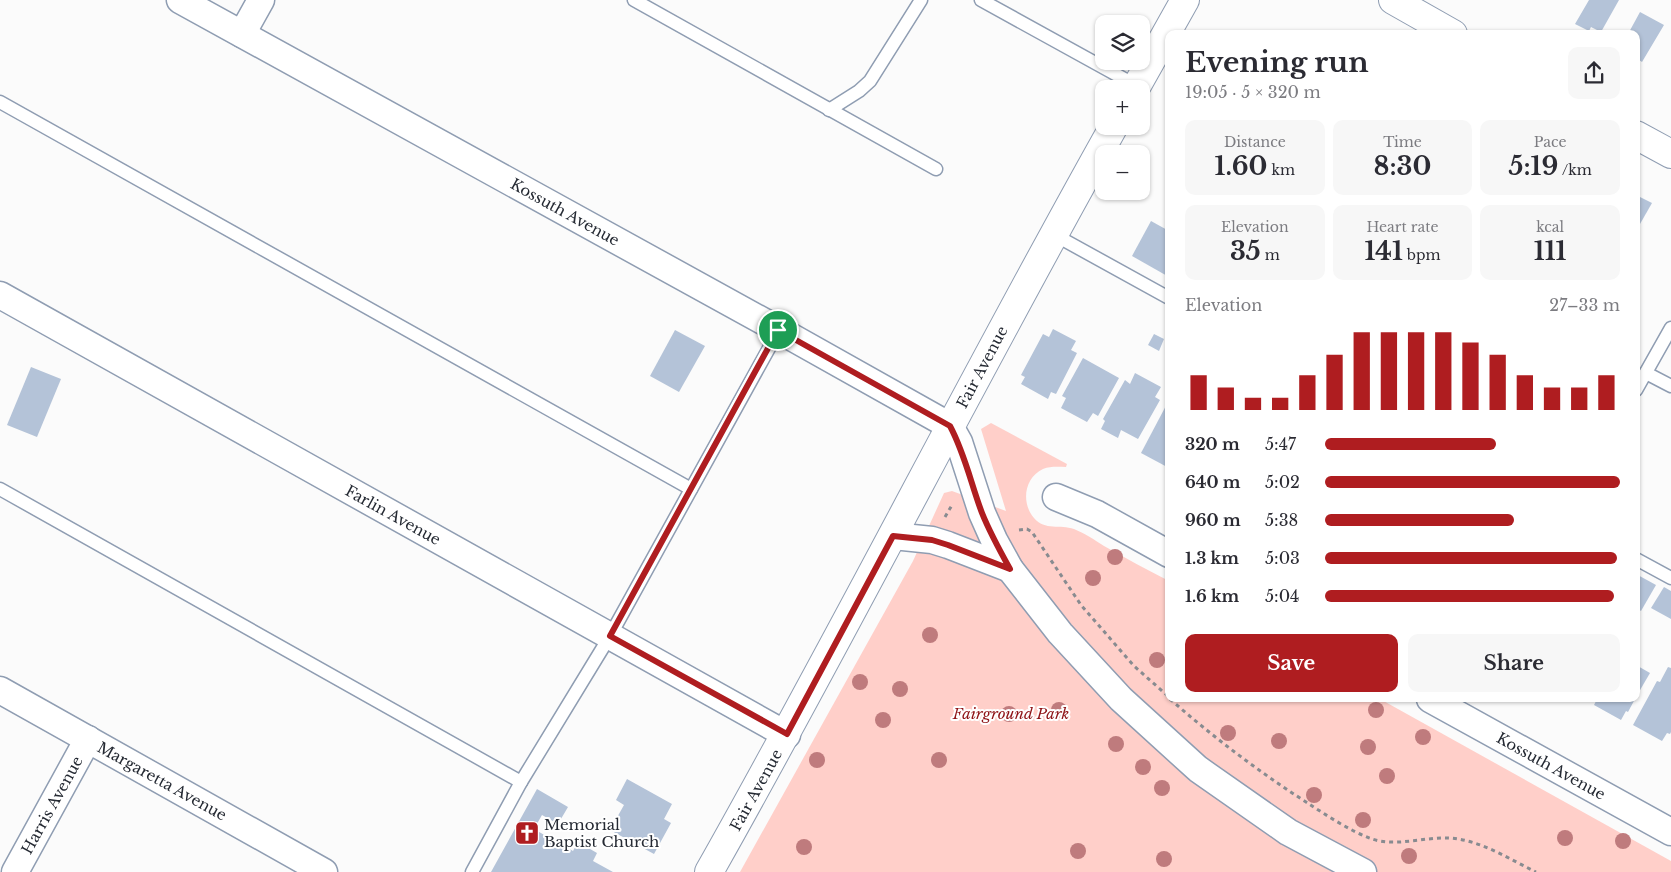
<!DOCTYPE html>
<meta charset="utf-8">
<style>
body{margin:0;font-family:"Libre Baskerville",serif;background:#f7f7f7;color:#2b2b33;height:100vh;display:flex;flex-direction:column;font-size:19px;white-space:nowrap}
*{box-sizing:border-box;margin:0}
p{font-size:16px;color:#7c7c81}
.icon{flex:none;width:28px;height:28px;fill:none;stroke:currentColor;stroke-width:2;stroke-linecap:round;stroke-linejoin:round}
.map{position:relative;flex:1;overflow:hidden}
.details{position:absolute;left:1165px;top:30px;width:475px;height:672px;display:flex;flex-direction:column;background:#fff;border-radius:10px;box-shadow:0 1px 4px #0004}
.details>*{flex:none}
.buttons{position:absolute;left:1095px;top:15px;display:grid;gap:10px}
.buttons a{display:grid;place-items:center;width:55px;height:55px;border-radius:10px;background:#fff;box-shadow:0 1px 4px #0004;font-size:25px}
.pin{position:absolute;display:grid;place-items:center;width:42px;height:42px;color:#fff;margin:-21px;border:2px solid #fff;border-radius:50%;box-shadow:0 1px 5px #0007}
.round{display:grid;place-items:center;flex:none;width:52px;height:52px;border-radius:10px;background:#f7f7f7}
.overview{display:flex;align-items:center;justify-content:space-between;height:85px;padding:0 20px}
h1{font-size:28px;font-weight:700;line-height:38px}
.figures{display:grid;grid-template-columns:repeat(3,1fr);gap:8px;height:85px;padding:5px 20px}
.figures div{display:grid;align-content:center;border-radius:10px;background:#f7f7f7;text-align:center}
.figures b{font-size:25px;font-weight:700}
.figures small{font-size:14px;font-weight:400}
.figures p{font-size:14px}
.chart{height:140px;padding:10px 20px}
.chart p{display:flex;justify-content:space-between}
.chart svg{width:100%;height:90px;margin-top:5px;stroke:#af1d20;stroke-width:6}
.button{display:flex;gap:10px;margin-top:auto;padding:10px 20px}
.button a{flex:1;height:58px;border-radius:10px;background:#af1d20;color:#fff;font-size:20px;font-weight:700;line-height:58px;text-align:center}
.button a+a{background:#f7f7f7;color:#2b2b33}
ul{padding:0 20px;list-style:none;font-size:16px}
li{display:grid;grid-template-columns:80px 60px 1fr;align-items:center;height:38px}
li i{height:12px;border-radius:6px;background:#af1d20}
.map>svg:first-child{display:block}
.green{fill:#ffcfc9}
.building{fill:#b4c3d8}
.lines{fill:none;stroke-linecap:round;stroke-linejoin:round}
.service-casing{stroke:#8f9db2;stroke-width:15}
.minor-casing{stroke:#8f9db2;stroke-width:29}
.tertiary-casing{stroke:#8f9db2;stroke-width:30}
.path{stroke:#888b90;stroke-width:3;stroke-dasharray:4 4;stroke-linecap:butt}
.service{stroke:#fff;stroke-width:12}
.minor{stroke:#fff;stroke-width:26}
.tertiary{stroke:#fff;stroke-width:28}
.tree{fill:#bf7b7d}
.route-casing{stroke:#fff;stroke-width:10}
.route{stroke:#af1d20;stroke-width:6}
.labels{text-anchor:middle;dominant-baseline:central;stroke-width:4;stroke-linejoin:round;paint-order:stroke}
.street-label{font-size:15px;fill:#252a33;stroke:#fff}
.park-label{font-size:15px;font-style:italic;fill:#8e1316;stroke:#fff}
.poi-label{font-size:15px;fill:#252a33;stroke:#fff;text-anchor:start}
</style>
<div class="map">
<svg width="1671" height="872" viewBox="0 0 1671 872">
<rect width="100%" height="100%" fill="#fbfbfb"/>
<path class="green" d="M991,423L1067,464L1066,467C1058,467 1051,466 1043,469C1024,478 1021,503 1034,518C1045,531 1060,524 1074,529C1084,533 1095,540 1104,546C1126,558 1147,570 1169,581V699H1380L1671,861V872H740L913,561L944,493L952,491L1006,511L981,429Z"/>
<g class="building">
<path d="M1589,0H1619L1601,32L1591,27L1589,31L1575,24Z"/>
<path d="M1640,12L1664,25L1642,62L1636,58V34H1628Z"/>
<path d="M1636,195L1652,203L1640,224L1636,222Z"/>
<path d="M1151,221L1169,231V277L1132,256Z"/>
<path d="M1053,329L1076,341L1071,350L1077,353L1056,394L1051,392L1048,399L1021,384L1025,377L1021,375L1043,334L1049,337Z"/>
<path d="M675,330L705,346L679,392L650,376Z"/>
<path d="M1154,334L1164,339L1159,351L1148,345Z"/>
<path d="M1083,358L1119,378L1098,416L1093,413L1087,422L1061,408L1066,398L1062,396Z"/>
<path d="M31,367L61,379L37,437L7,425Z"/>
<path d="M1135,373L1161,387L1155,397L1160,400L1138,439L1121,430L1118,438L1101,429L1105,421L1103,419L1125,380L1130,384Z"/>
<path d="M1169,400V468L1141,453Z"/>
<path d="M1636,574L1656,585L1641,611L1636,608Z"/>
<path d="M1664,587L1671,591V619L1651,608Z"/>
<path d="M1636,665L1650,673L1636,697Z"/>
<path d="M1668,667L1671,668V732L1670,734L1667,733L1662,741L1633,725L1657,681L1660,682Z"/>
<path d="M1597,699H1635L1628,712L1626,711L1621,720L1594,705Z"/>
<path d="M627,779L672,804L664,819L671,823L654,854L610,830L624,805L616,800Z"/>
<path d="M537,789L568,807L558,824L542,815L534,829L553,840L560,837L568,841V848L573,851L578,842L597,853L593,861L613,872H491Z"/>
</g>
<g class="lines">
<defs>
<g id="service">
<path d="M634,0L936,169"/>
<path d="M981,0L1137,86"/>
<path d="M0,102L691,489"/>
<path d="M829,110L859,91L870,81L921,0"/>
<path d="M1053,234L1169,298"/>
<path d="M1646,373L1671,386"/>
<path d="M1636,390L1671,328"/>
<path d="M0,489L521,782L610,636L779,330"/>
<path d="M1636,559L1671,578"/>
<path d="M472,872L521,782"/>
</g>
<g id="minor">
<path d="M180,0L779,330L950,426L959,442L982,513L994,540L1010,569L1060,633L1121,699L1198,769L1288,832L1363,872"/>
<path d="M242,34L261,0"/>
<path d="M0,295L787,735"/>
<path d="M1056,497L1097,514L1169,554"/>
<path d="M893,536L932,540L948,545L1010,569"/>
<path d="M0,690L324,872"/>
<path d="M1430,699L1671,832"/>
<path d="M15,872L88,739"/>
</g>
<g id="tertiary">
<path d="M1393,0L1453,34"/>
<path d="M1135,89L1185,0"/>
<path d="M1636,135L1671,154"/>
<path d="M709,872C848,626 975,373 1114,126"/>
</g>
</defs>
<use href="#service" class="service-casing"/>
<use href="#minor" class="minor-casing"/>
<use href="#tertiary" class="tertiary-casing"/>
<g class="path">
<path d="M945,517L952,505"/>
<path d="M1019,530L1027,529L1032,532L1081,605L1134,666L1169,697"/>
<path d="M1170,699C1213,737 1258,771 1306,802C1326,815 1350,831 1372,839C1396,847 1424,837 1448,838C1479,839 1509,859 1536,872"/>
</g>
<use href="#service" class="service"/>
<use href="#minor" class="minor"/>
<use href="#tertiary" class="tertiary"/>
</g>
<g class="tree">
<circle cx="1115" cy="557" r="8"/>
<circle cx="1093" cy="578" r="8"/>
<circle cx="930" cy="635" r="8"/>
<circle cx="1157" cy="660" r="8"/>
<circle cx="860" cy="682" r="8"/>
<circle cx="900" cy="689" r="8"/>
<circle cx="1059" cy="710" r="8"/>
<circle cx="1376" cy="710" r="8"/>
<circle cx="1009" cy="714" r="8"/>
<circle cx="883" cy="720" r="8"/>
<circle cx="1228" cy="733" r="8"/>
<circle cx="1423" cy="737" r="8"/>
<circle cx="1279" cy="741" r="8"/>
<circle cx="1116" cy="744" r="8"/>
<circle cx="1368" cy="747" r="8"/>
<circle cx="817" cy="760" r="8"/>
<circle cx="939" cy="760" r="8"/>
<circle cx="1143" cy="767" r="8"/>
<circle cx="1387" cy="776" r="8"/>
<circle cx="1162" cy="788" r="8"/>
<circle cx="1314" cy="795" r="8"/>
<circle cx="1363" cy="820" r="8"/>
<circle cx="1565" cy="838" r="8"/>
<circle cx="1623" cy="841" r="8"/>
<circle cx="804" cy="847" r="8"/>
<circle cx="1078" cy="851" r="8"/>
<circle cx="1409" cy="856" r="8"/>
<circle cx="1164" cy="859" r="8"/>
</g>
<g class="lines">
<defs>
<path id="route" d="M778,330L950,426C965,454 971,484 982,513C990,533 1000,551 1010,569L948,545L932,540L893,536L787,734L610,636Z"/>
</defs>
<use href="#route" class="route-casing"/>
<use href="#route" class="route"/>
</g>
<defs>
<symbol id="church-square" viewBox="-11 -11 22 22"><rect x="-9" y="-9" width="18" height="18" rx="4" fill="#af1d20" stroke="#fff"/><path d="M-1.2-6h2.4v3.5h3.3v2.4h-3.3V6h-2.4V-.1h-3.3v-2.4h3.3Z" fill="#fff"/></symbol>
</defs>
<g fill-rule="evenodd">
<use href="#church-square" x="513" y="819" width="28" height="28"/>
</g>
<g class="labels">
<g class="street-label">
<text transform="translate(565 212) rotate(29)">Kossuth Avenue</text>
<text transform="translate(982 367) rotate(-62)">Fair Avenue</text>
<text transform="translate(393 515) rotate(29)">Farlin Avenue</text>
<text transform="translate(1551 766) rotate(29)">Kossuth Avenue</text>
<text transform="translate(162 781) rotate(29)">Margaretta Avenue</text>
<text transform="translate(756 790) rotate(-61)">Fair Avenue</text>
<text transform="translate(52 805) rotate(-61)">Harris Avenue</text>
</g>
<g class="park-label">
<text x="1011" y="713">Fairground Park</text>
</g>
<g class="poi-label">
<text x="544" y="824">Memorial<tspan x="544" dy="17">Baptist Church</tspan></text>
</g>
</g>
</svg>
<div class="buttons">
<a><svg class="icon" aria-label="layers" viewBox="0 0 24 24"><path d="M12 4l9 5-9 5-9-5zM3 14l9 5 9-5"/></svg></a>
<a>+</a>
<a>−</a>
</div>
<div class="pin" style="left:778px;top:330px;background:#1e9e55"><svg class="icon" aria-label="arrive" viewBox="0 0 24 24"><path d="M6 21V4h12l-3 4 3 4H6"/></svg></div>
<section class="details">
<div class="overview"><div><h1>Evening run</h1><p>19:05 · 5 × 320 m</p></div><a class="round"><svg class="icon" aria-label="share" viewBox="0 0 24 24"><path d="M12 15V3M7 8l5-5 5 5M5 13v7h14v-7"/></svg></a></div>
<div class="figures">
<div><p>Distance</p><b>1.60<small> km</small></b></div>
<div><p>Time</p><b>8:30</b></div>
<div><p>Pace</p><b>5:19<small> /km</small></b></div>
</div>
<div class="figures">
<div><p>Elevation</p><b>35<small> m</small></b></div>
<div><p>Heart rate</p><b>141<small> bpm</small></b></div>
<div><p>kcal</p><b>111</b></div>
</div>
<div class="chart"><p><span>Elevation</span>27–33 m</p>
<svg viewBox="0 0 160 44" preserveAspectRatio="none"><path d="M5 44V27M15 44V33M25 44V38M35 44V38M45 44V27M55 44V17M65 44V6M75 44V6M85 44V6M95 44V6M105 44V11M115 44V17M125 44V27M135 44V33M145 44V33M155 44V27"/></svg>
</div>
<ul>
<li><b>320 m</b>5:47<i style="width:58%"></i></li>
<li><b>640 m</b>5:02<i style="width:100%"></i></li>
<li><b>960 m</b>5:38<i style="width:64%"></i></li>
<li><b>1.3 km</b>5:03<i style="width:99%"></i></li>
<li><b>1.6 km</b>5:04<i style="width:98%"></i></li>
</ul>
<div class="button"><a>Save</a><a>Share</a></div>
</section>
</div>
